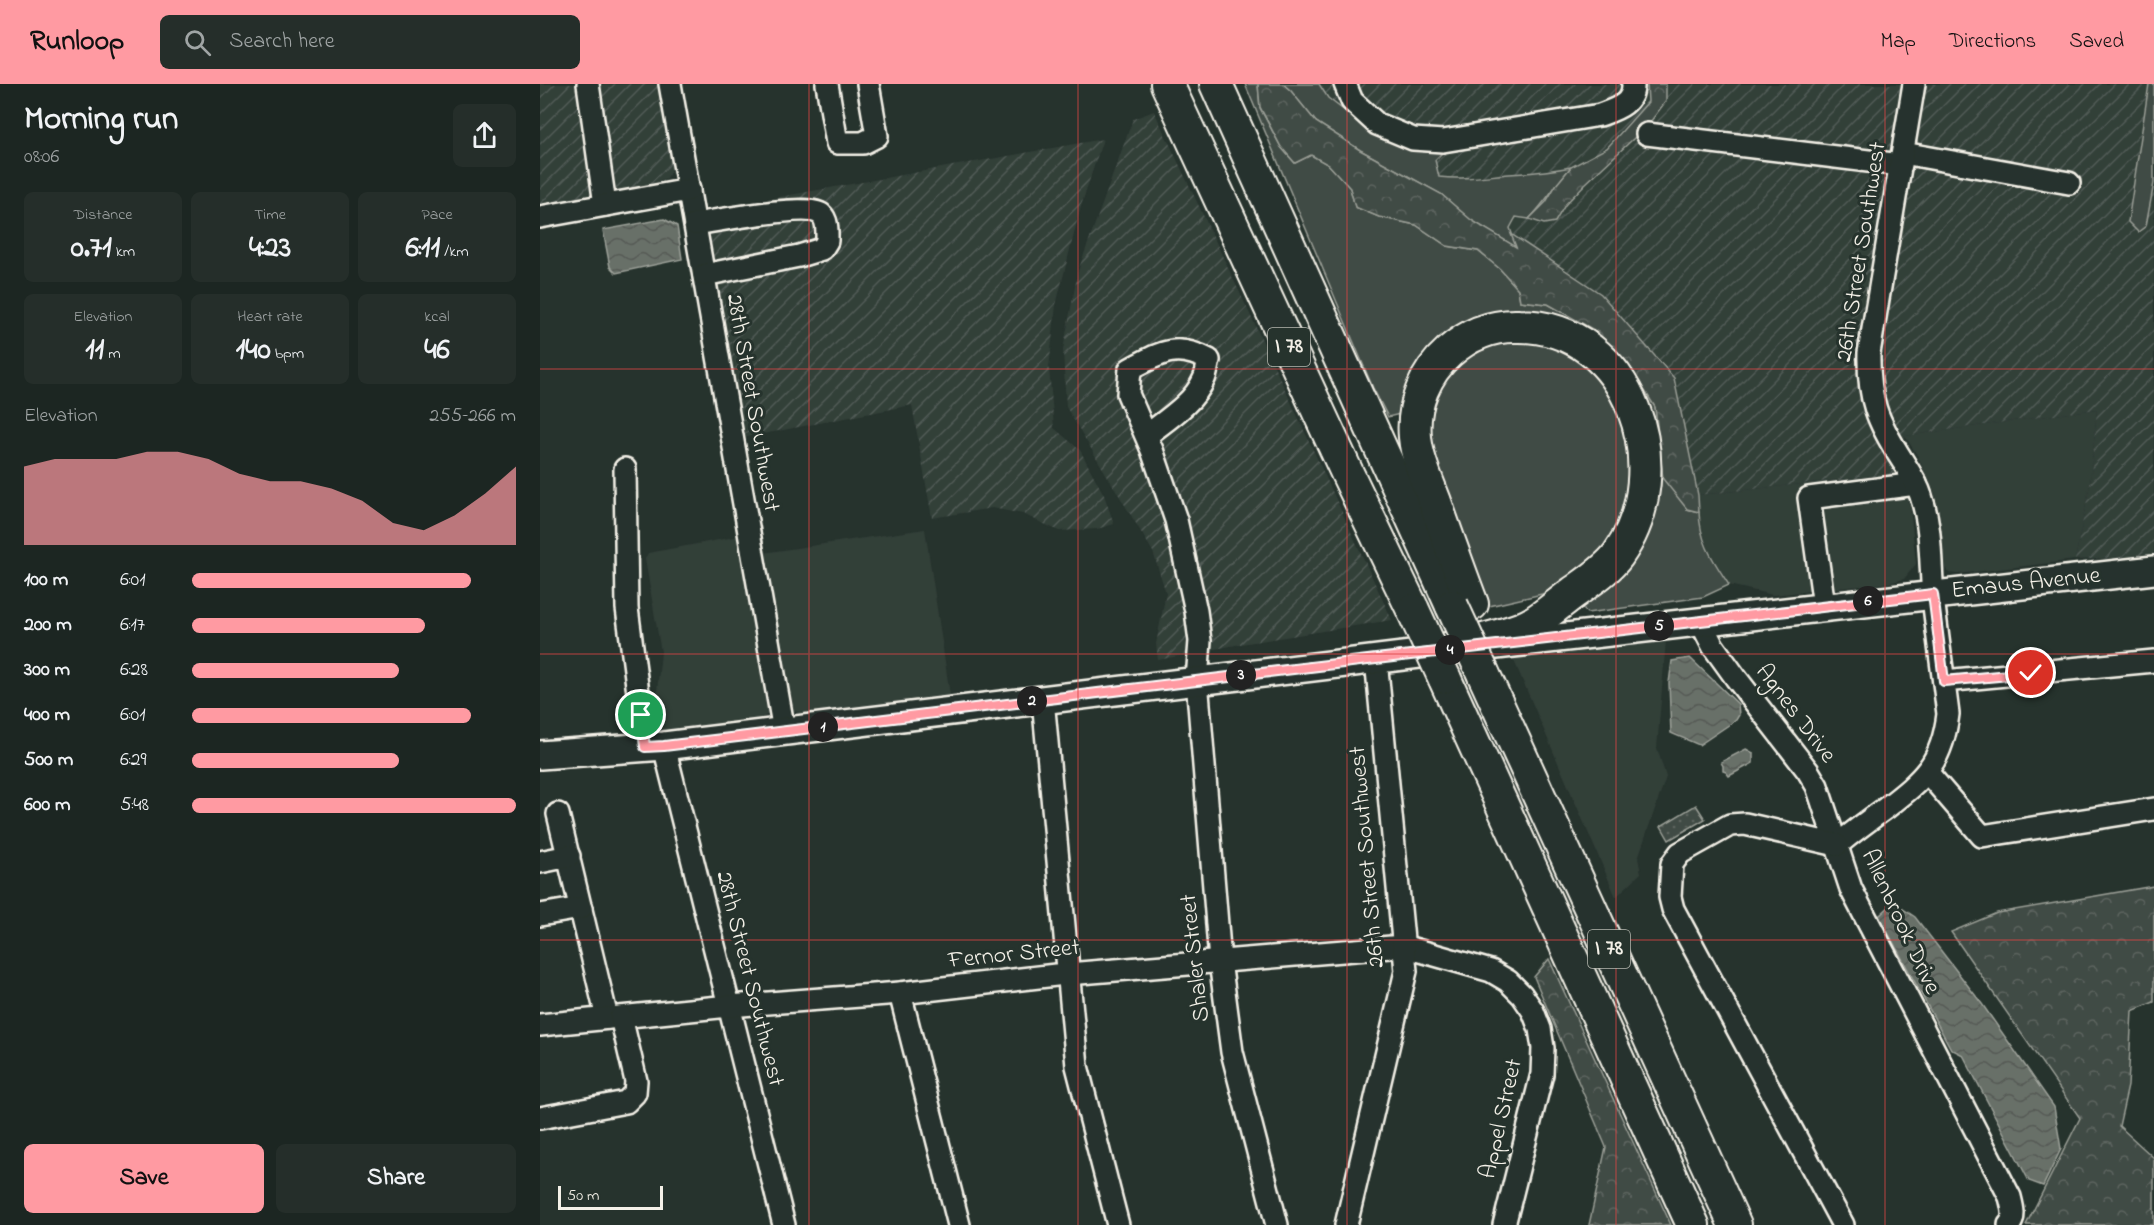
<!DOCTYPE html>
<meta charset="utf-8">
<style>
body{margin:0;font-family:"Indie Flower",sans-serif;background:#252e2a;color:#f1f3f6;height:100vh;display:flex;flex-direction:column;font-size:22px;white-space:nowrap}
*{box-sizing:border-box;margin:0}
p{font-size:20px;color:#a0a5a5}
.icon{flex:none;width:33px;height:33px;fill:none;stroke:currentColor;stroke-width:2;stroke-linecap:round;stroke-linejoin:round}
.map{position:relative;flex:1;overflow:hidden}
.sheet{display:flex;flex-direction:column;background:#1c2622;width:540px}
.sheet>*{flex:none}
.scale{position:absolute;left:18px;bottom:15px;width:105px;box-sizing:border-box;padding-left:6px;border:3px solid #f4f1e8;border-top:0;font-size:16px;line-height:21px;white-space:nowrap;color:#f4f1e8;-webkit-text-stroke:4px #26332d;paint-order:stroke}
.pin{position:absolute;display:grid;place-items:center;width:51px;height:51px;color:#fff;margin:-26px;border:3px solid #fff;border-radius:50%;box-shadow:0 2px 6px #0007}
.km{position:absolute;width:30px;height:30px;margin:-15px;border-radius:50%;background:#222;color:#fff;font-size:16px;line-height:30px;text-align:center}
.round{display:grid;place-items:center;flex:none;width:63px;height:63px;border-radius:9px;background:#252e2a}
.headline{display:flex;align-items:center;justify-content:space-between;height:102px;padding:0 24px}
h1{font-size:33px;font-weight:700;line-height:45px}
.figures{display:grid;grid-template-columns:repeat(3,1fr);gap:9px;height:102px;padding:6px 24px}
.figures div{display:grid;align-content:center;border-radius:9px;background:#252e2a;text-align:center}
.figures b{font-size:30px;font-weight:700}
.figures small{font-size:16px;font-weight:400}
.figures p{font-size:16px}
.chart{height:168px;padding:12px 24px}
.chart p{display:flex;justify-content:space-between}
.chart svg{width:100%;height:108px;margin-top:6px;fill:#ff9aa2;opacity:.7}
.action{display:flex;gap:12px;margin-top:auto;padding:12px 24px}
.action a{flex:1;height:69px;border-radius:9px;background:#ff9aa2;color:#111;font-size:24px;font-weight:700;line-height:69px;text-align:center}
.action a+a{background:#252e2a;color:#f1f3f6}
ul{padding:0 24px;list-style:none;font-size:20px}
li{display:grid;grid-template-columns:96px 72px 1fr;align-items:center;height:45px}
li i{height:15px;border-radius:8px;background:#ff9aa2}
header{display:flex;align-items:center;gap:36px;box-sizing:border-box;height:84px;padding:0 30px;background:#ff9aa2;color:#111}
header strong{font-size:28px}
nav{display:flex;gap:33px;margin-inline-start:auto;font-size:21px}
.search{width:420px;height:54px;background:#252e2a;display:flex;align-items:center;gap:15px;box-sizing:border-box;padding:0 21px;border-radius:9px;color:#a0a5a5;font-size:22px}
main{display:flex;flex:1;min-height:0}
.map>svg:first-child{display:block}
.built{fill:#333f39}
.industrial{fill:url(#industrial-furrows)}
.grass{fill:#414b45;stroke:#9a9e96;stroke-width:1.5}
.forest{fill:url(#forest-crowns);stroke:#9a9e96;stroke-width:1.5}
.park{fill:url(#park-dots);stroke:#9a9e96;stroke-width:1.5}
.water{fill:url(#water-waves);stroke:#9fa39b;stroke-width:1.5}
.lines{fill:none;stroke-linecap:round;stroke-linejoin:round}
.minor-casing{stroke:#f4f1e8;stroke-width:26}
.major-casing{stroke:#f4f1e8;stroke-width:32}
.highway-casing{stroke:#f4f1e8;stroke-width:36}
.minor{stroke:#26332d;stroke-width:21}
.major{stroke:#26332d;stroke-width:27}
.highway{stroke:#26332d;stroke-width:32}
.highway-bridge-casing{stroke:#f4f1e8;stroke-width:36;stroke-linecap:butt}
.highway-bridge{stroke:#26332d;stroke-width:32}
.route-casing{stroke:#fff;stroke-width:12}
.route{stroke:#ff9aa2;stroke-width:8}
.grid{fill:none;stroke:#da4645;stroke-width:1.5;stroke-opacity:0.55}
.labels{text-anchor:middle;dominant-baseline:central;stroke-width:6;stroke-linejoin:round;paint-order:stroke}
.shield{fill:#26332d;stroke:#b6b8b0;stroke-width:1.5}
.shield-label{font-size:22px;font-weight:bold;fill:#f4f1e8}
.street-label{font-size:24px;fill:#f4f1e8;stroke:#26332d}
</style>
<header>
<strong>Runloop</strong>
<div class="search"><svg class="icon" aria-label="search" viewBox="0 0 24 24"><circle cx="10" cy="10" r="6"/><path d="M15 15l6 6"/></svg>Search here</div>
<nav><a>Map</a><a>Directions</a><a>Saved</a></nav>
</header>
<main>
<section class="sheet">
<div class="headline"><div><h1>Morning run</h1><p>08:06</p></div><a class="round"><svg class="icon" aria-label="share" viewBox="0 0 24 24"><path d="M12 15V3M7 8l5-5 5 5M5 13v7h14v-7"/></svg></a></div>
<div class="figures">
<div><p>Distance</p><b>0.71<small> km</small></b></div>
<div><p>Time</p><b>4:23</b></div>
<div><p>Pace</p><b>6:11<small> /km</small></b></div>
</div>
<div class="figures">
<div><p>Elevation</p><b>11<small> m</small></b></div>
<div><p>Heart rate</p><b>140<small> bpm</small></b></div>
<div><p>kcal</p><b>46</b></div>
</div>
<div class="chart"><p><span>Elevation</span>255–266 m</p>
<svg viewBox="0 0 160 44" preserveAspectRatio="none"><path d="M0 44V12L10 9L20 9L30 9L40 6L50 6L60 9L70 15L80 18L90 18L100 21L110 26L120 35L130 38L140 32L150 23L160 12V44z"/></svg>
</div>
<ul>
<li><b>100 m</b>6:01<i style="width:86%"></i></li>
<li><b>200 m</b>6:17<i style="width:72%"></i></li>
<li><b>300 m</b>6:28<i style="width:64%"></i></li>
<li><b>400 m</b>6:01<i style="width:86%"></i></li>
<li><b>500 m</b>6:29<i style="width:64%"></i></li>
<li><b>600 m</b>5:48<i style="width:100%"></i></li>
</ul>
<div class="action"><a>Save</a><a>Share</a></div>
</section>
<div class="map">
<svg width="1614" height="1141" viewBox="0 0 1614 1141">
<defs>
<pattern id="industrial-furrows" width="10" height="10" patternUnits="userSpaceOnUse" patternTransform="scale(1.5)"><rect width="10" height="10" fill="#333f39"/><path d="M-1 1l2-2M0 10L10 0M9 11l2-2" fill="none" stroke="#515b56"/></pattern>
<pattern id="forest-crowns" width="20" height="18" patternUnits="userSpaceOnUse" patternTransform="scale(1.5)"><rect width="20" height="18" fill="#414b45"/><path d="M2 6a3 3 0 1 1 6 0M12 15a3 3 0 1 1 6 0" fill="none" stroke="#5d6560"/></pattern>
<pattern id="park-dots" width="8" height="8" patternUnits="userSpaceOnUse" patternTransform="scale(1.5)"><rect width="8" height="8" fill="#414b45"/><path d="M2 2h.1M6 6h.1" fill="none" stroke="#5d6560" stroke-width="1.8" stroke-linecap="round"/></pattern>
<pattern id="water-waves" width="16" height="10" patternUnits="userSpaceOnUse" patternTransform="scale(1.5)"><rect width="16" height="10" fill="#676f68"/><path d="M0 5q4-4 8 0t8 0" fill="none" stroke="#565a55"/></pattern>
</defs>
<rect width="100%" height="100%" fill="#26332d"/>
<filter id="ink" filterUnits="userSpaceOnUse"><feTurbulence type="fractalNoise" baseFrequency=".0167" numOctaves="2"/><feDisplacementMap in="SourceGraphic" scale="12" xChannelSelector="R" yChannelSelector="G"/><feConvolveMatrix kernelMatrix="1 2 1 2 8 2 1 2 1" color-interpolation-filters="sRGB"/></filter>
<g filter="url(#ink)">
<g class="built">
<path d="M1557,325L1550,400L1535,476L1418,490L1409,489L1405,484L1395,411L1378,373L1365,352Z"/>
<path d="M1356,390L1370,422L1376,480L1364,495L1349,499L1233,511L1189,501L1165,464L1159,441L1158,411Z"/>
<path d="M385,445L410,611L265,631L254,627L250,621L223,469Z"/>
<path d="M200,452L232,621L230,629L219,636L113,647L121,568L105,475L108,469Z"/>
<path d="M1126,556L1117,664L1126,693L1098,774L1101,789L1076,813L972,572Z"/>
</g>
<g class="industrial">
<path d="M0,0H119L134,83L126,95L111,101L0,120Z"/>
<path d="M779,0H1609L1588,138L1606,142L1614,99V472L1535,476L1550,400L1557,325L1365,352L1356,390L1158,411L1134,294L1061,210L981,158L832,48L788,14Z"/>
<path d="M614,27L724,260L852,536L701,560L618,576L616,560L626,509L613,468L526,323L523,266L538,187L593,35Z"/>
<path d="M563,55L541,122L516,221L509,284L514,344L540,366L564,411L574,440L557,445L519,447L483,430L452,424L392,434L372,321L202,354L161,127Z"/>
</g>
<g class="grass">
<path d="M705,0H718L720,24L741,63L755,79L771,71L789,81L810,104L815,123L839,133L876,141L907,162L938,167L960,185L978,205L980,217L1008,220L1056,247L1087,278L1115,323L1119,352L1147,425L1159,428C1160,459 1173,476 1189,501L1163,513L1047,529L1039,521L1113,392L1035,243L1007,230L979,226H962L937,233L864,329L848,333L833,304Z"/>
<path d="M743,0H779L788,14L832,48L907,64L895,76L899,93C923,96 945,92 969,90C990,89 1010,87 1031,83C1016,100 1005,119 989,135L976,133L970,144L977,164L931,136L901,110L820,66L776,38L751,7Z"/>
<path d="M1609,0H1614V99L1606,142L1598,148L1588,138Z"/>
<path d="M977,246L1046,279L1077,320L1089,356L1088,411L1075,448L1053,475L1030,496L1002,510L949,522L890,364L884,335L910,274Z"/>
</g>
<g class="forest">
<path d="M718,0H743L751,7L776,38L820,66L901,110L931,136L976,163L971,150L1061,210L1134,294L1158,411L1159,428L1147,425L1123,395L1115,323L1087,278L1056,247L1008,220L980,217L978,205L960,185L938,167L907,162L876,141L839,133L815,123L810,104L789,81L771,71L755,79L741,63L720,23Z"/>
<path d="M1107,0H1126V17L1108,41L1045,100L1025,121L1015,138L1004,140L989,135L1006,118L1016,101L1031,83L1067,64L1108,18Z"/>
<path d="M1614,802V918L1592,927L1588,1002L1579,1042L1614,1074V1141H1486L1540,1034L1411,848L1457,829Z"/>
<path d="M1009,875L1131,1141H1049L1066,1063L994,893Z"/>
</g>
<path class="park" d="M1156,721L1165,735L1129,756L1121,742Z"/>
<g class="water">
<path d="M124,135L137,142L142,175L76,189L70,183L63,146Z"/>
<path d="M1150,574L1198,620L1199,631L1196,636L1159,661L1131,649L1129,599L1132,577Z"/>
<path d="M1206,665L1213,669V679L1189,692L1186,688L1183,687V682L1181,678Z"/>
<path d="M1351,821L1360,823L1375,833L1442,920L1514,1023L1521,1065L1503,1102L1489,1097L1423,971L1411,965L1339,832Z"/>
</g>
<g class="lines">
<defs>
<g id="minor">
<path d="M48,0L65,121"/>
<path d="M130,0L244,647"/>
<path d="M287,0L297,59H323L337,52L328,0"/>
<path d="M805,0L812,17L837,40L873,55L903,57L1060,31C1076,25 1094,20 1093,0"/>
<path d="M1107,50L1361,81"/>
<path d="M1363,69L1529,99"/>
<path d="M0,133L149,106"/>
<path d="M155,140C176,137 267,119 281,130C288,136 287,148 287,157L282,165L259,172L164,191"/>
<path d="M606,352C626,336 654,319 664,295C667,289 667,282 669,276C636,258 620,269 590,285L588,310L612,366L636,436L656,527L660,557L657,596L680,877L692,968L737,1141"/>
<path d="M85,385L87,524L105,663"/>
<path d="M1284,522L1269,414L1376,400"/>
<path d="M1160,537L1173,562L1196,594L1268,687L1277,702L1311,805L1470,1113C1472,1121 1476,1134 1469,1141"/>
<path d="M1404,597L1614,577"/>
<path d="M503,615L537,982L578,1141"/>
<path d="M124,662L244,1141"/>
<path d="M1387,688L1442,752L1614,725"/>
<path d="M18,730L67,934"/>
<path d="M1297,761C1313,748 1329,736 1346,724C1383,695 1402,680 1408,630C1403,590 1397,551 1393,512C1390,478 1392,444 1381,412C1377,399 1369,387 1362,376C1337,337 1328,315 1329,269L1374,0"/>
<path d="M1297,761L1205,740L1190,741L1140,769L1132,780L1130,813L1133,825L1303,1141"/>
<path d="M0,778L29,772"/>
<path d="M0,831L41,824"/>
<path d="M360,909L419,1141"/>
<path d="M0,941L189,922L360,909L516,891L863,862L951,887L968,897L982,911L993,927L1000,945L1003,964L1002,990L964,1141"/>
<path d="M0,1034L86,1018L95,1009L96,997L81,933"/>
<path d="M806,1141L866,887L836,575"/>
</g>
<g id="major">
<path d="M956,561L1614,486"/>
<path d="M0,671L124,662L912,566"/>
</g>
<g id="highway">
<path d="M627,0L808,391L873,526"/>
<path d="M676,0L912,522"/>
<path d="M898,567C926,560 958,554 985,543C1000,537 1019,519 1033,509C1048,498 1067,486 1078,471C1138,387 1092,242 979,242C952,241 929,250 909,268C885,289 872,321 875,353C877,375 887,397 895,418C907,452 919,486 932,520"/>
<path d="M943,589L1195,1141"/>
<path d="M904,593L1153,1141"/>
</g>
</defs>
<use href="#minor" class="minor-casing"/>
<use href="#major" class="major-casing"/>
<use href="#highway" class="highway-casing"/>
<use href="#minor" class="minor"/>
<use href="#major" class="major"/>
<use href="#highway" class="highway"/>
<defs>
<g id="highway-bridge">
<path d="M912,522L943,589"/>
<path d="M873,526L904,593"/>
</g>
</defs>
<use href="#highway-bridge" class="highway-bridge-casing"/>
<use href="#highway-bridge" class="highway-bridge"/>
</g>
</g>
<g class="lines" filter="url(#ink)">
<defs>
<path id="route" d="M101,631L105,663L124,662L836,575L1393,510L1404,597L1491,589"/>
</defs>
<use href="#route" class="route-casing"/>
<use href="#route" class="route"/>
</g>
<path class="grid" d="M269,0V1141M538,0V1141M807,0V1141M1076,0V1141M1345,0V1141M0,285H1614M0,570H1614M0,856H1614"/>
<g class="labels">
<g class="shield">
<rect x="728" y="244" width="42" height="38" rx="4.5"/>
<rect x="1048" y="846" width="42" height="38" rx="4.5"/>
</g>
<g class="shield-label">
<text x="749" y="263">I 78</text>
<text x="1069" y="865">I 78</text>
</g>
<g class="street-label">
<text transform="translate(1322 168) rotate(-81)">26th Street Southwest</text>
<text transform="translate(212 319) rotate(80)">28th Street Southwest</text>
<text transform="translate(1486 500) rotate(-6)">Emaus Avenue</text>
<text transform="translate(1255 630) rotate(53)">Agnes Drive</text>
<text transform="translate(828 773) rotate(-95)">26th Street Southwest</text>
<text transform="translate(1360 838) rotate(65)">Allenbrook Drive</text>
<text transform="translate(474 871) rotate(-6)">Fernor Street</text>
<text transform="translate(656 874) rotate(-96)">Shaler Street</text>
<text transform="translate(209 895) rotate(76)">28th Street Southwest</text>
<text transform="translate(962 1035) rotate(-77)">Appel Street</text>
</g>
</g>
</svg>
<div class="scale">50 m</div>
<div class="pin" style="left:101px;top:631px;background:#1e9e55"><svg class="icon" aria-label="arrive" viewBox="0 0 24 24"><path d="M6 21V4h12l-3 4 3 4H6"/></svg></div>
<div class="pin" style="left:1491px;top:589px;background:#d93025"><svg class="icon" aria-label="check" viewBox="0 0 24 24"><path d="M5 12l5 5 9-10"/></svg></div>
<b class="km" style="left:283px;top:643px">1</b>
<b class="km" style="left:492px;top:617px">2</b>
<b class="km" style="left:701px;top:591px">3</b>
<b class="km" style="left:910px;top:566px">4</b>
<b class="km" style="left:1119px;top:542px">5</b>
<b class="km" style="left:1328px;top:517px">6</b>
</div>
</main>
